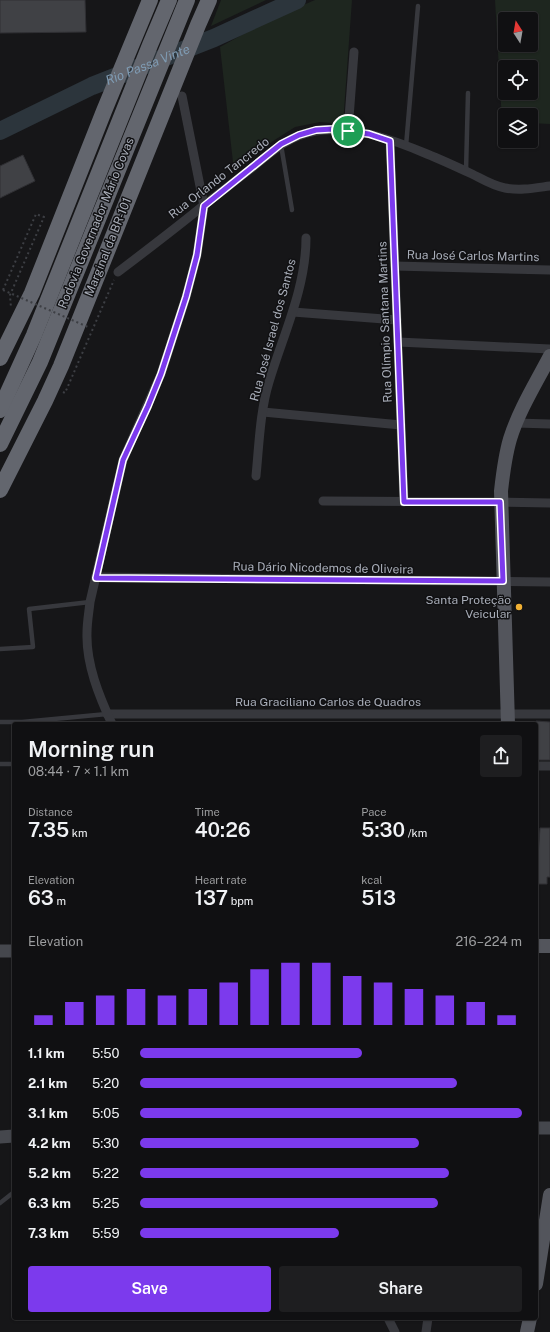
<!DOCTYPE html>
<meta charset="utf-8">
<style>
body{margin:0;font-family:"Public Sans",sans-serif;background:#1e1e20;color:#f1f3f6;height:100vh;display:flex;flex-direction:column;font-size:15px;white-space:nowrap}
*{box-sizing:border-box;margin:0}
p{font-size:13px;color:#9c9d9f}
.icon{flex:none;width:22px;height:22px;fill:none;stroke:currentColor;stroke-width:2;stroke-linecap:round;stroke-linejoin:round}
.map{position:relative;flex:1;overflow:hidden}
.side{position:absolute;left:12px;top:722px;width:526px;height:598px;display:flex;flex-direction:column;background:#101012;border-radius:4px;box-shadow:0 1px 3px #0004,0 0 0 1px #303032}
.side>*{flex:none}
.needle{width:26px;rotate:349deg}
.fabs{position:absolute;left:498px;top:12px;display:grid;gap:8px}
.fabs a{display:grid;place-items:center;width:40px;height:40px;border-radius:4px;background:#101012;box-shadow:0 1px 3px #0004,0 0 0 1px #303032;font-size:20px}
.pin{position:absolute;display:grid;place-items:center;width:34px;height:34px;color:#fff;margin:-17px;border:2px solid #fff;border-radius:50%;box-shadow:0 1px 4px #0007}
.round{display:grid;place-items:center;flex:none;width:42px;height:42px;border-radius:4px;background:#1e1e20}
.headline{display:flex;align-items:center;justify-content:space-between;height:68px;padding:0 16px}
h1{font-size:22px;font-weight:600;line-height:30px}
.stats{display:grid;grid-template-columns:repeat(3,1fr);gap:6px;height:68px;padding:4px 16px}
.stats div{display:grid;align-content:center}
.stats b{font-size:20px;font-weight:600}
.stats small{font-size:11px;font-weight:400}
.stats p{font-size:11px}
.chart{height:112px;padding:8px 16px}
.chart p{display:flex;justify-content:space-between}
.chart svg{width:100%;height:72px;margin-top:4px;stroke:#7c3aed;stroke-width:6}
.action{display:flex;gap:8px;margin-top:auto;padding:8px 16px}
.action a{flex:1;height:46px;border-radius:4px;background:#7c3aed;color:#fff;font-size:16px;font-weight:600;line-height:46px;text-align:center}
.action a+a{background:#1e1e20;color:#f1f3f6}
ul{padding:0 16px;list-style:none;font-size:13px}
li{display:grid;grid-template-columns:64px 48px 1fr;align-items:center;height:30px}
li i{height:10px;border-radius:5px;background:#7c3aed}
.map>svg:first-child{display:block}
.green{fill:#1e261f;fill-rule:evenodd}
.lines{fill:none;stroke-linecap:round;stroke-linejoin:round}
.river{stroke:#2c353c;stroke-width:18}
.building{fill:#404145;stroke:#303034}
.path{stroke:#3d3f44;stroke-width:2;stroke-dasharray:2 3;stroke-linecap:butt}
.lane{stroke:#37383d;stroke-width:4.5}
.street{stroke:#37383d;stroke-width:9}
.secondary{stroke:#45474d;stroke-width:13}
.primary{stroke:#53555c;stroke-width:14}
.highway{stroke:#63666e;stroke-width:16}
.path-bridge{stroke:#3d3f44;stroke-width:2;stroke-dasharray:2 3;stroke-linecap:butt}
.route-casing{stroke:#fff;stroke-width:8}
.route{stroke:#7c3aed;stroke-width:5}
.poi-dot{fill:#f2b134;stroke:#111113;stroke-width:1.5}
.labels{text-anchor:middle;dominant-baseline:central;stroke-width:3;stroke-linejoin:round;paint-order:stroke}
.street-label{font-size:12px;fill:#a8adb8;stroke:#111113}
.poi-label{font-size:12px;fill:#a8adb8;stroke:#111113;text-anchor:end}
.water-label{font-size:13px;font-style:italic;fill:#7f9bb3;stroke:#111113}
</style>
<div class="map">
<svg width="550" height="1332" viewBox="0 0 550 1332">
<rect width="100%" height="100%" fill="#161618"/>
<g class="green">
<path d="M221,0H266L211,26Z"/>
<path d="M315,0H352L343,124L320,122L295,127L273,141L234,171L220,47L273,18Z"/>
<path d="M495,0H550V124L531,123V115H505V121H502ZM505,19H531V45H505ZM505,67H531V93H505Z"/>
</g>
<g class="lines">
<path class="river" id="s1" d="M0,131L92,86L214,38L297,0"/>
</g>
<g class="building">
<path d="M0,0H85L86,32L0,33Z"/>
<path d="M23,155L35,181L0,198V166Z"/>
<path d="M536,721L550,722V760H536Z"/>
<path d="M540,828H550V877H547V884H538V877H536V857H538Z"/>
</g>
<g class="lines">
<g class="path">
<path d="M3,290L36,214L44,217L10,295L11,308"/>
<path d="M63,392L65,393L114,280"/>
</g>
<g class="lane">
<path d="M281,145L292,210"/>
<path d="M406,146L418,6"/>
<path d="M466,171L468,93"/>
<path d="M0,649L33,647L29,609L90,602"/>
<path d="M0,722H22L107,714"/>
<path d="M0,764H14"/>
<path d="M0,1203L14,1192"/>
</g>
<g class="street">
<path d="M348,131L354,52"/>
<path d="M390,141L404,502"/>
<path d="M395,266L550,270"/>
<path d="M118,272C147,250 176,228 204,205C220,193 236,180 252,168C272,151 290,135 316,131C353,125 394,140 427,154C442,160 457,167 472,174C482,179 493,186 505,188C520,191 535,188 550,186"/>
<path d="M293,312L397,320"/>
<path d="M398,342L550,349"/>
<path d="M263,412L401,425"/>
<path d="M516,423L550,424"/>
<path d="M256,476C259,446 260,411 269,382C283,335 306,288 306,238"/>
<path d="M323,501L500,502L550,503"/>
<path d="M96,577L550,582"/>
<path d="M107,714H550"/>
<path d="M112,724C99,696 86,664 87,633C87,622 89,612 90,602L123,460L161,374L186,297L197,255L204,206L182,96"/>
<path d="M536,766H550"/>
<path d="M388,1318L395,1332"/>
<path d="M426,1332L428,1318"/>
</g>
<g class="secondary">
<path d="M0,951H14"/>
<path d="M536,1128H550"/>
<path d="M0,1137L14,1136"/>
</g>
<g class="primary">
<path d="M508,724L501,491C503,473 505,456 510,439C519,410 536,383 550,356"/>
<path d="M536,946H550"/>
<path d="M536,1284L550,1195"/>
<path d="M527,1332L530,1318"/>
</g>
<g class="highway">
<path d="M0,358L32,293L104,111L150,0"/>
<path d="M0,410L34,335L150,45L169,0"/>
<path d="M0,444L40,362L187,0"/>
<path d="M0,490L45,401L61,366L198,25L209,0"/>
</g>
<path class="path-bridge" d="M3,290L88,327"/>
</g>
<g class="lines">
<defs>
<path id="route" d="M333,129L369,134L390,141L404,502H500L503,581L96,578L123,460L148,406L161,374L186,297L197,255L204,206L281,144L299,135L316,130Z"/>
</defs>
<use href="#route" class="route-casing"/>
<use href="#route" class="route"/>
</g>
<circle class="poi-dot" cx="519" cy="607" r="4"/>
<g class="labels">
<g class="street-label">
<text transform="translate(219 178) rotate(-38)">Rua Orlando Tancredo</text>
<text transform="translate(96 223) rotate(-68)">Rodovia Governador Mário Covas</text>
<text transform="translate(108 247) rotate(-68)">Marginal da BR-101</text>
<text transform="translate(473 256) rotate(1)">Rua José Carlos Martins</text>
<text transform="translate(385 322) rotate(-92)">Rua Olímpio Santana Martins</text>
<text transform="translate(273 330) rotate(-75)">Rua José Israel dos Santos</text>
<text transform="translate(323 568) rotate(1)">Rua Dário Nicodemos de Oliveira</text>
<text x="328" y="702">Rua Graciliano Carlos de Quadros</text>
</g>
<g class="poi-label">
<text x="511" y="600">Santa Proteção<tspan x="511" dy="14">Veicular</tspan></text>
</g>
<g class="water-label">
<text stroke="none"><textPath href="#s1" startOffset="162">Rio Passa Vinte</textPath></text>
</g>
</g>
</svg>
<div class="fabs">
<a><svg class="needle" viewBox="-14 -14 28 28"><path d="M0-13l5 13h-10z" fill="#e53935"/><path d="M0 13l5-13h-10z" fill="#9c9d9f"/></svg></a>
<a><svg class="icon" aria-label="locate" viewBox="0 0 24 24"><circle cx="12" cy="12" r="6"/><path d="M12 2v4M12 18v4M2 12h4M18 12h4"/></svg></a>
<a><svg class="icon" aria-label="layers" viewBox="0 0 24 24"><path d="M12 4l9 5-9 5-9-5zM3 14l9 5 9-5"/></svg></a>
</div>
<div class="pin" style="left:348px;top:131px;background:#1e9e55"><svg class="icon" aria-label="arrive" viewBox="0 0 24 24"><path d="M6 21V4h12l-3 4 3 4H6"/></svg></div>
<section class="side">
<div class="headline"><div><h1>Morning run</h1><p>08:44 · 7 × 1.1 km</p></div><a class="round"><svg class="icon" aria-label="share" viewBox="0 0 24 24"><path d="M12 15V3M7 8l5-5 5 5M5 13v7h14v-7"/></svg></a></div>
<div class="stats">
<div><p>Distance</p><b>7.35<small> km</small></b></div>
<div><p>Time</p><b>40:26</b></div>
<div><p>Pace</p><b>5:30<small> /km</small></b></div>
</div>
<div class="stats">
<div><p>Elevation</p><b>63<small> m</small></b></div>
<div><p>Heart rate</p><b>137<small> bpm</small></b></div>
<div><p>kcal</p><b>513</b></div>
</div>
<div class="chart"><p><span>Elevation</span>216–224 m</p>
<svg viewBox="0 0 160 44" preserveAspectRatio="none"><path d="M5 44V38M15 44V30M25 44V26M35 44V22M45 44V26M55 44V22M65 44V18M75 44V10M85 44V6M95 44V6M105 44V14M115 44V18M125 44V22M135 44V26M145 44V30M155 44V38"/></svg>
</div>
<ul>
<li><b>1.1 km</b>5:50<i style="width:58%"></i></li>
<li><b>2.1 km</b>5:20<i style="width:83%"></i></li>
<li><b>3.1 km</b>5:05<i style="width:100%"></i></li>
<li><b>4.2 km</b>5:30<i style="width:73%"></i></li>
<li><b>5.2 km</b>5:22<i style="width:81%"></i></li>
<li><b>6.3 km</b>5:25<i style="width:78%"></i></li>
<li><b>7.3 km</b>5:59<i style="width:52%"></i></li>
</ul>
<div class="action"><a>Save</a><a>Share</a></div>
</section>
</div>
